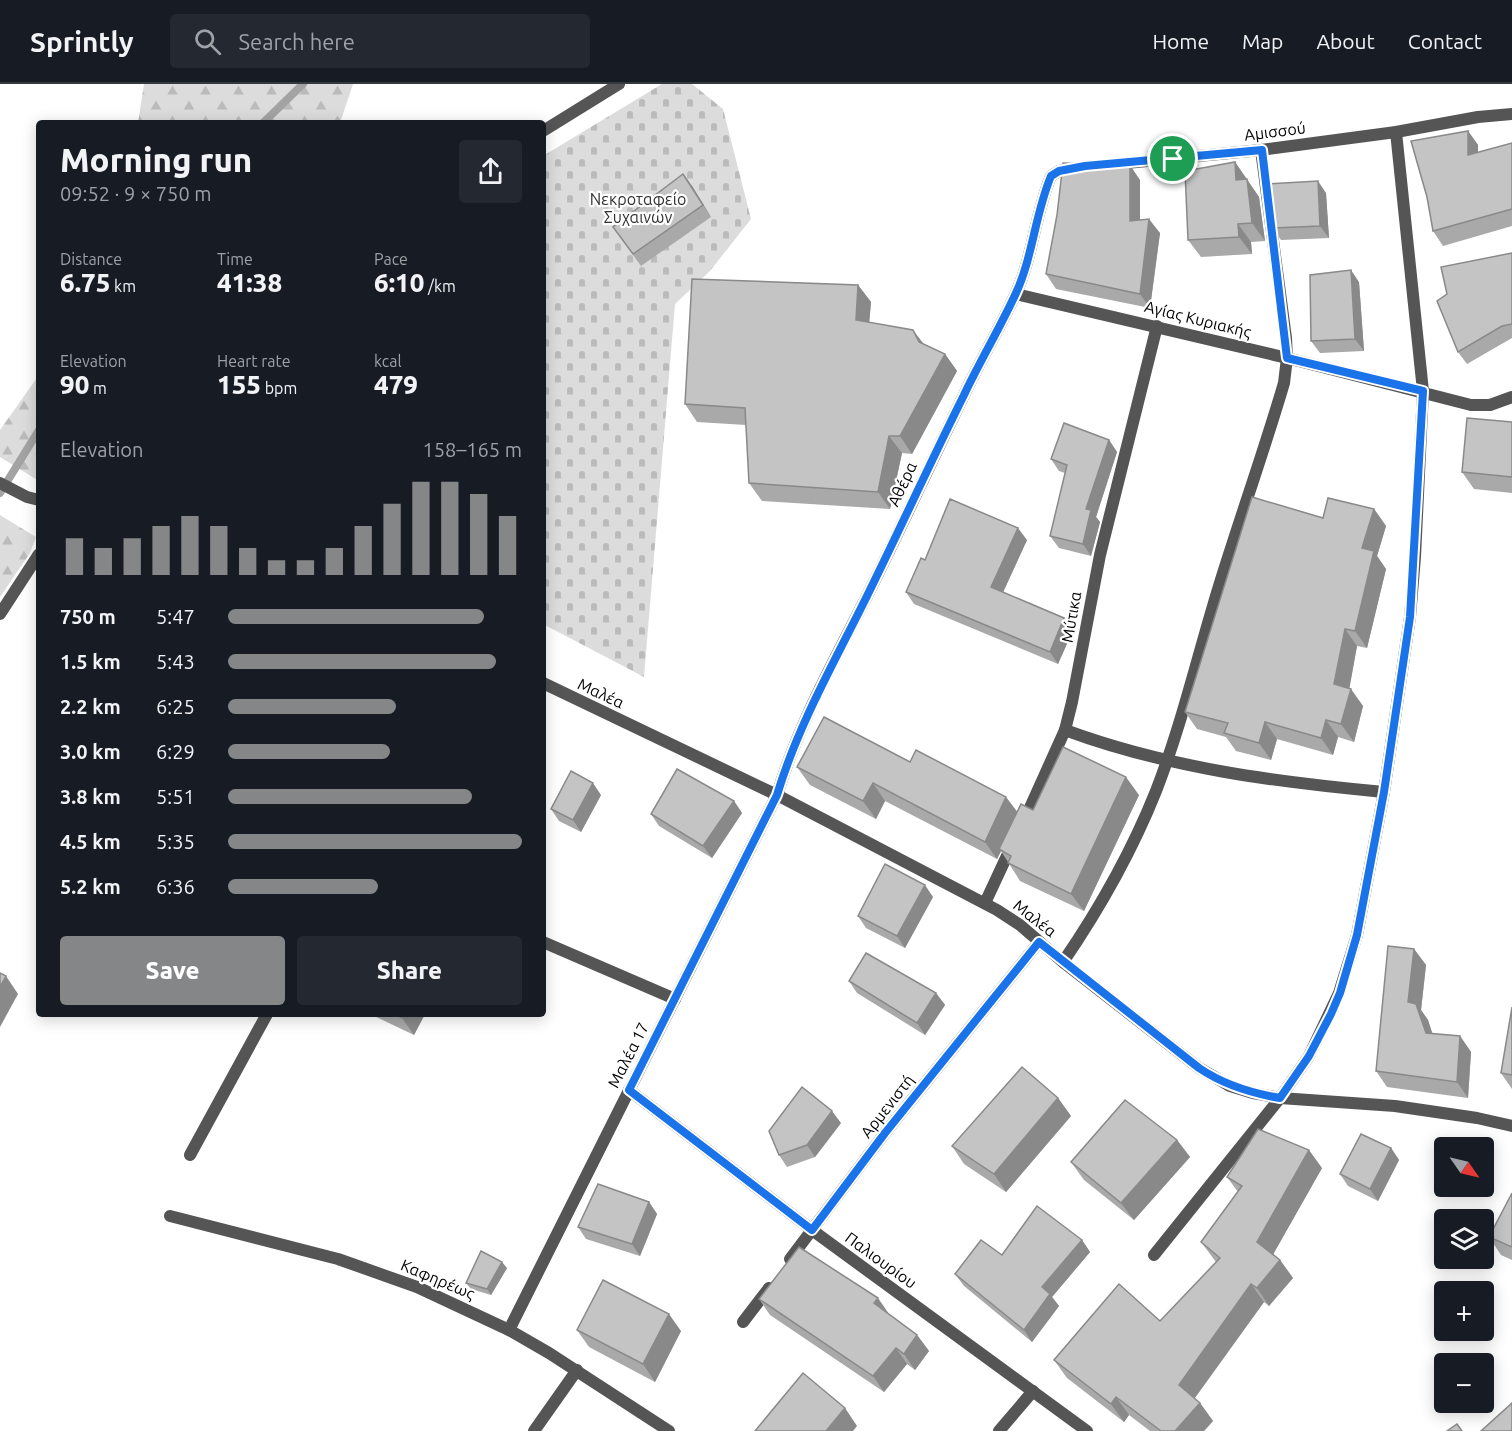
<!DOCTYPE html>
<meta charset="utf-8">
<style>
body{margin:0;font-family:Ubuntu,sans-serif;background:#242831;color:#f1f3f6;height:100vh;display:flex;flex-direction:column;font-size:22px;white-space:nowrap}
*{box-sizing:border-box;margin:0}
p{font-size:20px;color:#9ea1a6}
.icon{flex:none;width:33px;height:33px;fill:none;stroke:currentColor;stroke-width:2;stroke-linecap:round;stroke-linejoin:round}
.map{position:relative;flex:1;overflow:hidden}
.drawer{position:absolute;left:36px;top:36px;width:510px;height:897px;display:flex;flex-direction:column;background:#171b24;border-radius:6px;box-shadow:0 3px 15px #0003}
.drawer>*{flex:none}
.needle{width:39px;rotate:124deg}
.tools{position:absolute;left:1434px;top:1053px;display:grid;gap:12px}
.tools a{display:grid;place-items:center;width:60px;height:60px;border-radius:6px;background:#171b24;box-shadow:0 3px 15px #0003;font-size:30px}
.pin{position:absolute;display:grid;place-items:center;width:51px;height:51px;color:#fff;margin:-26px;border:3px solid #fff;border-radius:50%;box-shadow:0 2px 6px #0007}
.round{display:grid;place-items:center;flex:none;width:63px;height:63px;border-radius:6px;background:#242831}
.head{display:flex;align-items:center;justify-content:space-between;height:102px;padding:0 24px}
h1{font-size:33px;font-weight:800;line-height:45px}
.figures{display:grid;grid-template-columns:repeat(3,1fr);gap:9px;height:102px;padding:6px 24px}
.figures div{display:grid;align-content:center}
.figures b{font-size:26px;font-weight:800}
.figures small{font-size:16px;font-weight:400}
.figures p{font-size:16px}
.chart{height:168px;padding:12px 24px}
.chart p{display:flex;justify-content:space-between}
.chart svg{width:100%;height:108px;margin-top:6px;stroke:#858687;stroke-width:6}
.button{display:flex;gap:12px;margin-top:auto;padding:12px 24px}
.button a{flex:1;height:69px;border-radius:6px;background:#858687;color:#fff;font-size:24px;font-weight:800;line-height:69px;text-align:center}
.button a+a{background:#242831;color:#f1f3f6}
ul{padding:0 24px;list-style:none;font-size:20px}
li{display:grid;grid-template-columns:96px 72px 1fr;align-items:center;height:45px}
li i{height:15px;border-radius:8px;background:#858687}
header{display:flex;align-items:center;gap:36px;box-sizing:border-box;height:84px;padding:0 30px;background:#171b24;border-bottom:2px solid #363941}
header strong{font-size:28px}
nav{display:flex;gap:33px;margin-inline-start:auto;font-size:21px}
.search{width:420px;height:54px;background:#242831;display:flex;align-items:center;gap:15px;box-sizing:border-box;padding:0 21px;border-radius:6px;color:#9ea1a6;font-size:22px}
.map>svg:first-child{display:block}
.forest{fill:url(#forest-firs)}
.cemetery{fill:url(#cemetery-stones)}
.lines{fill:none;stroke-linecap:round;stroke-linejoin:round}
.stream{stroke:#a3a3a3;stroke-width:8}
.minor{stroke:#555;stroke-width:12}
.wall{fill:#a9a9a9}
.shaded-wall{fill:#898989}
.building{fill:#c4c4c4;stroke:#898989;stroke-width:1.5}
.route-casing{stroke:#fff;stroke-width:12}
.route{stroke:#1a73e8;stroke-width:8}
.labels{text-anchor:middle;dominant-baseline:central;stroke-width:4.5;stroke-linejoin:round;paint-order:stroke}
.street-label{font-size:16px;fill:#000;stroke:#fff}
.park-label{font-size:16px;fill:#333;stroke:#fff}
</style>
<header>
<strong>Sprintly</strong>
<div class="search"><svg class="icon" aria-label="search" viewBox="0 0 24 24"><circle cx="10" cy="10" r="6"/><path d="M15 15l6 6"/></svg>Search here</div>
<nav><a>Home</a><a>Map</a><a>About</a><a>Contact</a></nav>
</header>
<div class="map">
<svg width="1512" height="1347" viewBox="0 0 1512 1347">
<defs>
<pattern id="forest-firs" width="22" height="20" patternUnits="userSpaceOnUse" patternTransform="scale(1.5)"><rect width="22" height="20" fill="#dcdcdc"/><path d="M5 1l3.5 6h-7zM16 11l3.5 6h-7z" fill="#bbb"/></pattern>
<pattern id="cemetery-stones" width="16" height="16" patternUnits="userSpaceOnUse" patternTransform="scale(1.5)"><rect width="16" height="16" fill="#dcdcdc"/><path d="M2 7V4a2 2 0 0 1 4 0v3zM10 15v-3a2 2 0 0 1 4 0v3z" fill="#bbb"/></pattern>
</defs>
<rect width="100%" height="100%" fill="#fff"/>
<g class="forest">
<path d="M144,0H353L340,39H138Z"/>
<path d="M39,291V397L0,373V346Z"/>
<path d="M0,431L36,453L30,469L0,513Z"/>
</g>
<path class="cemetery" d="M662,0H692L723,25L751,135L710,187L675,220L644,593L543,540V72Z"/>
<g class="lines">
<g class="stream">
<path d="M263,39L303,0"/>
<path d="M0,409L39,346"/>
</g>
<g class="minor">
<path d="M543,47L619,0"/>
<path d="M1016,210L1287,274L1471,321H1490L1512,313"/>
<path d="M0,399L27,413L39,416"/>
<path d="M0,530L39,470"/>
<path d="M543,599L777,711L997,826L1020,841L1063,878L1199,984L1230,1002L1253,1009L1280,1014L1395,1022L1477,1034L1512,1042"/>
<path d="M1065,646C1168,684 1275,698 1384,708"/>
<path d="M1024,737L1065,646L1072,618L1100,471L1157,242"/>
<path d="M985,819L1012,761"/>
<path d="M543,858L675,915"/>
<path d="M1063,878C1100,824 1132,767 1156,707C1182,640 1198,570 1219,502C1240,434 1264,367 1284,299L1287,274L1286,254L1261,66"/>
<path d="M629,1006L812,1146L1087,1347"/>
<path d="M190,1071L267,930"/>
<path d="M170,1132L338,1175L417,1203L509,1246L549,1269L669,1347"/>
<path d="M1154,1171L1280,1014L1309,972L1339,909L1357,851L1384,708L1410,533L1415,473L1423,307L1396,48"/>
<path d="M790,1175L885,1049L1039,858"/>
<path d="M743,1238L769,1204"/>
<path d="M509,1246L777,711C798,641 834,577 867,512C900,446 931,378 964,311C980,277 1000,244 1016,209C1033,172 1035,130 1051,92L1059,87L1085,83L1261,66L1396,48L1478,33L1512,30"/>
<path d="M534,1347L577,1286"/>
<path d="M999,1347L1033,1307"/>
</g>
</g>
<g class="wall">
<path d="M1468,47L1478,61V69L1512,59V142L1443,162L1433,147Z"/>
<path d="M1235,78L1259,113L1265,157L1251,158L1252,170L1201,173L1188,156Z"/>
<path d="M1140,96V136L1160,149L1150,224L1056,205L1046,190Z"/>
<path d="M692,102L711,133L641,182L613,143Z"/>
<path d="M1326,109L1329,154L1281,156L1273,144Z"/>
<path d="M1512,169V254L1467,280L1458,268Z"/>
<path d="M1359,198L1364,267L1320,269L1311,257Z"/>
<path d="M858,201L871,218L869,238L945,270L957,287L912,370L902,369L890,425L762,417L749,399L746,341L697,338L685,320Z"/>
<path d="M1512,338V409L1474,405L1462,388Z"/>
<path d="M1109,356L1117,368L1096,433L1100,438L1091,472L1059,464L1050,452L1065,389L1059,387L1051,375Z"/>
<path d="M1374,425L1386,442L1377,472L1386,485L1367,564L1357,562L1349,604L1363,622L1354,658L1338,653L1333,671L1277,655L1271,676L1236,667L1226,653L1197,645L1185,628L1323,434Z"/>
<path d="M1027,456L1003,508L1064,534L1073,546L1058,580L914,520L906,508L925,476Z"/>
<path d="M910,678L1017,728L1139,711L1084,827L1020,797L1001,767L997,775L885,717L876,735L810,701L797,683Z"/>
<path d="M601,711L581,748L559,737L551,725Z"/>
<path d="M734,717L742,729L712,774L659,742L651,730Z"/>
<path d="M933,813L905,864L866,844L858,832Z"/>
<path d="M1414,865L1426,881L1421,926L1428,936L1432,950L1460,952L1471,968L1468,1014L1387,1003L1376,987Z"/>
<path d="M849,897L936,909L945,921L925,951L857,909Z"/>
<path d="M1512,923V1005L1501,989Z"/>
<path d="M370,930H425L414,951Z"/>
<path d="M1058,1014L1071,1032L1006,1108L964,1080L952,1062Z"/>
<path d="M841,1039L815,1073L787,1083L779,1071Z"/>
<path d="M1177,1056L1190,1073L1134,1136L1084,1096L1071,1078Z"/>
<path d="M1391,1064L1399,1076L1378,1117L1348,1102L1340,1090Z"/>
<path d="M1322,1084L1273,1170L1280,1176L1293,1194L1269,1222L1264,1218L1195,1314L1200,1319L1213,1337L1204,1347H1150L1129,1331L1124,1338L1067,1294L1054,1276L1160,1237L1216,1178L1201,1158L1238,1108L1227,1093Z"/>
<path d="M1512,1109V1176L1501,1171L1489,1153Z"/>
<path d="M649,1118L657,1130L640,1172L586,1155L578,1143Z"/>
<path d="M1082,1156L1090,1168L1052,1213L1059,1222L1032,1258L964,1202L955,1190L1002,1171Z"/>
<path d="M507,1184L491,1211L471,1205L466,1199Z"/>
<path d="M759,1215L889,1230L917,1251L929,1267L915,1286L907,1280L884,1308L770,1231Z"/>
<path d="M577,1246L681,1247L655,1298L589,1263Z"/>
</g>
<g class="shaded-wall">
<path d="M1468,47L1478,61V86L1468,71Z"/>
<path d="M1235,78L1259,113L1265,157L1252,139L1236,96Z"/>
<path d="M1130,81L1140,96V151L1130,137Z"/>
<path d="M683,90L692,102L711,133L703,121Z"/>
<path d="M1318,97L1326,109L1329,154L1320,142Z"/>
<path d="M1149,135L1160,149L1150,224L1140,210Z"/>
<path d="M1238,140L1251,158L1252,170L1239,153Z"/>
<path d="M1351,186L1359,198L1364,267L1355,255Z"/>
<path d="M858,201L871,218L868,254L856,236Z"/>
<path d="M913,246L926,263L919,258Z"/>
<path d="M945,270L957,287L912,370L900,352Z"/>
<path d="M889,352L902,369L890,425L878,408Z"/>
<path d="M1109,356L1117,368L1096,433L1100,438L1091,472L1083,460L1086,425Z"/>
<path d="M1374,425L1386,442L1377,472L1386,485L1367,564L1355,547L1362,464Z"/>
<path d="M1018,444L1027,456L1000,515L991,503Z"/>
<path d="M1064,534L1073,546L1058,580L1050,568Z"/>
<path d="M1345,545L1357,562L1347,618L1334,600Z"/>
<path d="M1351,605L1363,622L1354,658L1341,640Z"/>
<path d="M1326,636L1338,653L1333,671L1321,654Z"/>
<path d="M1265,638L1277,655L1271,676L1259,659Z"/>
<path d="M1126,693L1139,711L1084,827L1071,810Z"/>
<path d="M593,699L601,711L581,748L573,736Z"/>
<path d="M873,699L885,717L876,735L863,717Z"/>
<path d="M1006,713L1019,730L999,765L1001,767L997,775L985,758Z"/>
<path d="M734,717L742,729L712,774L703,762Z"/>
<path d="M925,801L933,813L905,864L897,852Z"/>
<path d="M1414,865L1426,881L1421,926L1428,936L1438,966L1426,949L1408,918Z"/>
<path d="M6,892L18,910L0,943V903Z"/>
<path d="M936,909L945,921L925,951L917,939Z"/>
<path d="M404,930H425L414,951L402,934Z"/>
<path d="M1460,952L1471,968L1468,1014L1457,998Z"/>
<path d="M1058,1014L1071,1032L1006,1108L994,1090Z"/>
<path d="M832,1027L841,1039L815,1073L807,1061Z"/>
<path d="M1177,1056L1190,1073L1134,1136L1121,1119Z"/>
<path d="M1391,1064L1399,1076L1378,1117L1370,1105Z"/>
<path d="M1309,1066L1322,1084L1270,1176L1257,1158Z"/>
<path d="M649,1118L657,1130L640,1172L632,1160Z"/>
<path d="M1082,1156L1090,1168L1052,1213L1059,1222L1032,1258L1024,1246L1042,1203Z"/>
<path d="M1280,1176L1293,1194L1269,1222L1257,1204Z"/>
<path d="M502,1178L507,1184L491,1211L487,1205Z"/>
<path d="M1251,1200L1264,1218L1191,1319L1179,1301Z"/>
<path d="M878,1214L889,1230L874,1219Z"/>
<path d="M669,1230L681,1247L655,1298L643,1280Z"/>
<path d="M917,1251L929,1267L915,1286L904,1270Z"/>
<path d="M896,1264L907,1280L884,1308L873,1292Z"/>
<path d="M1116,1313L1129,1331L1124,1338L1111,1320Z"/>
<path d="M1200,1319L1213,1337L1204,1347H1175Z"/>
<path d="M845,1324L857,1342L853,1347H826Z"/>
</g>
<g class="building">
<path d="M1468,47V71L1512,59V125L1433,147L1427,113L1411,57Z"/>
<path d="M1235,78L1236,96L1247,95L1252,139L1238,140L1239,153L1188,156L1185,87Z"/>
<path d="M1063,79L1130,81V137L1149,135L1140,210L1046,190L1057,131Z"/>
<path d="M683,90L703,121L633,170L613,143Z"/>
<path d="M1318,97L1320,142L1273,144L1267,100Z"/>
<path d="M1512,169V240L1502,242L1458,268L1437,217L1447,210L1441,183Z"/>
<path d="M1351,186L1355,255L1311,257L1310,191Z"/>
<path d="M692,195L858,201L856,236L913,246L919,258L945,270L900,352H889L878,408L749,399L745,324L685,320Z"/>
<path d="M1467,334L1512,338V393L1462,388Z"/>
<path d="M1064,339L1109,356L1086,425L1091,426L1083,460L1050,452L1067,381L1051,375Z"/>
<path d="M1252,413L1323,434L1328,414L1374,425L1362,464L1374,467L1355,547L1345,545L1334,600L1351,605L1341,640L1326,636L1321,654L1265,638L1259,659L1224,649L1228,639L1185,628Z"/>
<path d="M950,415L1018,444L991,503L1064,534L1050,568L906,508L921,474L925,476Z"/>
<path d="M824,633L910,678L916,666L1006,713L985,758L873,699L863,717L797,683Z"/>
<path d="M1063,663L1126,693L1071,810L1008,779L1011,772L999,765L1021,720L1033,726Z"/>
<path d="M677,685L734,717L703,762L651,730Z"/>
<path d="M571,687L593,699L573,736L551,725Z"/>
<path d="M885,780L925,801L897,852L858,832Z"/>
<path d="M1388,862L1414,865L1408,918L1416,920L1426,949L1460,952L1457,998L1376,987Z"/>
<path d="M866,869L936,909L917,939L849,897Z"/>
<path d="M0,889L6,892L0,903Z"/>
<path d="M1512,923V991L1501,989Z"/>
<path d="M394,930H404L402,934Z"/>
<path d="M1022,983L1058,1014L994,1090L952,1062Z"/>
<path d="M802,1003L832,1027L807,1061L779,1071L769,1047Z"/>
<path d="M1125,1016L1177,1056L1121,1119L1071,1078Z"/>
<path d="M1258,1045L1309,1066L1257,1158L1280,1176L1257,1204L1251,1200L1179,1301L1200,1319L1175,1347H1161L1116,1313L1111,1320L1054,1276L1119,1200L1160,1237L1220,1174L1201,1158L1242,1102L1227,1093Z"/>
<path d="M1361,1050L1391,1064L1370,1105L1340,1090Z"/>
<path d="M598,1100L649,1118L632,1160L578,1143Z"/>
<path d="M1512,1109V1163L1489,1153Z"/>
<path d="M1037,1122L1082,1156L1042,1203L1050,1210L1024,1246L955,1190L981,1156L1002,1171Z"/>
<path d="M799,1163L878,1214L874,1219L917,1251L904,1270L896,1264L873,1292L759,1215Z"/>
<path d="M481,1167L502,1178L487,1205L466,1199Z"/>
<path d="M603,1196L669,1230L643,1280L577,1246Z"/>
<path d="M803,1289L845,1324L826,1347H755Z"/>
<path d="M1512,1319V1347H1481Z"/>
<path d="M1457,1340L1462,1347H1447Z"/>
</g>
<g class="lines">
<defs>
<path id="route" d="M1262,66L1287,274L1423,307L1410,533L1384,708L1357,851L1340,909L1331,930L1309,972L1280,1014C1250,1009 1224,1001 1199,984L1039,858L885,1049L812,1146L629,1006L777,711C798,641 835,577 867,512C900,445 931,377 964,311C980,277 1000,244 1016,209C1033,172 1035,130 1051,92L1059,87L1085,82Z"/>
</defs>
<use href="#route" class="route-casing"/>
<use href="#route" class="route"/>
</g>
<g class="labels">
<g class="street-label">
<text transform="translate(1275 47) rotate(-7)">Αμισσού</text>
<text transform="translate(1198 235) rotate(14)">Αγίας Κυριακής</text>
<text transform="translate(902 400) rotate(-65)">Αθέρα</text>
<text transform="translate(1071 533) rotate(-80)">Μύτικα</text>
<text transform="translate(601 609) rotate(25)">Μαλέα</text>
<text transform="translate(1035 834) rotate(38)">Μαλέα</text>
<text transform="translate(628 971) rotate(-63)">Μαλέα 17</text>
<text transform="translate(887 1022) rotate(-52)">Αρμενιστή</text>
<text transform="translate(881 1176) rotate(36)">Παλιουρίου</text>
<text transform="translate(438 1195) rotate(23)">Καφηρέως</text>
</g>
<g class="park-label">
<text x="638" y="115">Νεκροταφείο<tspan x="638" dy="18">Συχαινών</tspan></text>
</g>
</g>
</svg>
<div class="tools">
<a><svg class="needle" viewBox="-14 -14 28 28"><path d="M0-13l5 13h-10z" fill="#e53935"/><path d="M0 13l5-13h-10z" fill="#9ea1a6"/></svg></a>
<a><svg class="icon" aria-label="layers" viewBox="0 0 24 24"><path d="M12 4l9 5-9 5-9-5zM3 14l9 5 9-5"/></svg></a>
<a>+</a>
<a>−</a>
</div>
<div class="pin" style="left:1173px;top:75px;background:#1e9e55"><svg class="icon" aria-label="arrive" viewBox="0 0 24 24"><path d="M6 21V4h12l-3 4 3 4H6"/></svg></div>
<section class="drawer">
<div class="head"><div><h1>Morning run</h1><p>09:52 · 9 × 750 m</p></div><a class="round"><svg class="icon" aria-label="share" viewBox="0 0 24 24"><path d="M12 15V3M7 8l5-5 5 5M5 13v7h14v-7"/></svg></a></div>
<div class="figures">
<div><p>Distance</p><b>6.75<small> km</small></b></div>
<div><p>Time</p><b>41:38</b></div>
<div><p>Pace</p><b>6:10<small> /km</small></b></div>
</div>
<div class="figures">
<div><p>Elevation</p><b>90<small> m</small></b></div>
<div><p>Heart rate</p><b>155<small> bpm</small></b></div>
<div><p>kcal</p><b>479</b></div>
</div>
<div class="chart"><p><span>Elevation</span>158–165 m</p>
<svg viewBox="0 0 160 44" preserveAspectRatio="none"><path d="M5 44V29M15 44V33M25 44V29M35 44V24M45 44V20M55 44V24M65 44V33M75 44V38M85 44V38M95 44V33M105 44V24M115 44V15M125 44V6M135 44V6M145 44V11M155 44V20"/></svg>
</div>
<ul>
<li><b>750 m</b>5:47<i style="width:87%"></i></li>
<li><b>1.5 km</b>5:43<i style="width:91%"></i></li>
<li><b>2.2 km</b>6:25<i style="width:57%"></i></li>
<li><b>3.0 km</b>6:29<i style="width:55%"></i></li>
<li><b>3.8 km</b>5:51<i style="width:83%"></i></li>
<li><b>4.5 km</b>5:35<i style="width:100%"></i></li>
<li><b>5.2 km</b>6:36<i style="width:51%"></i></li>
</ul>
<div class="button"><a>Save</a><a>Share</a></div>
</section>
</div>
